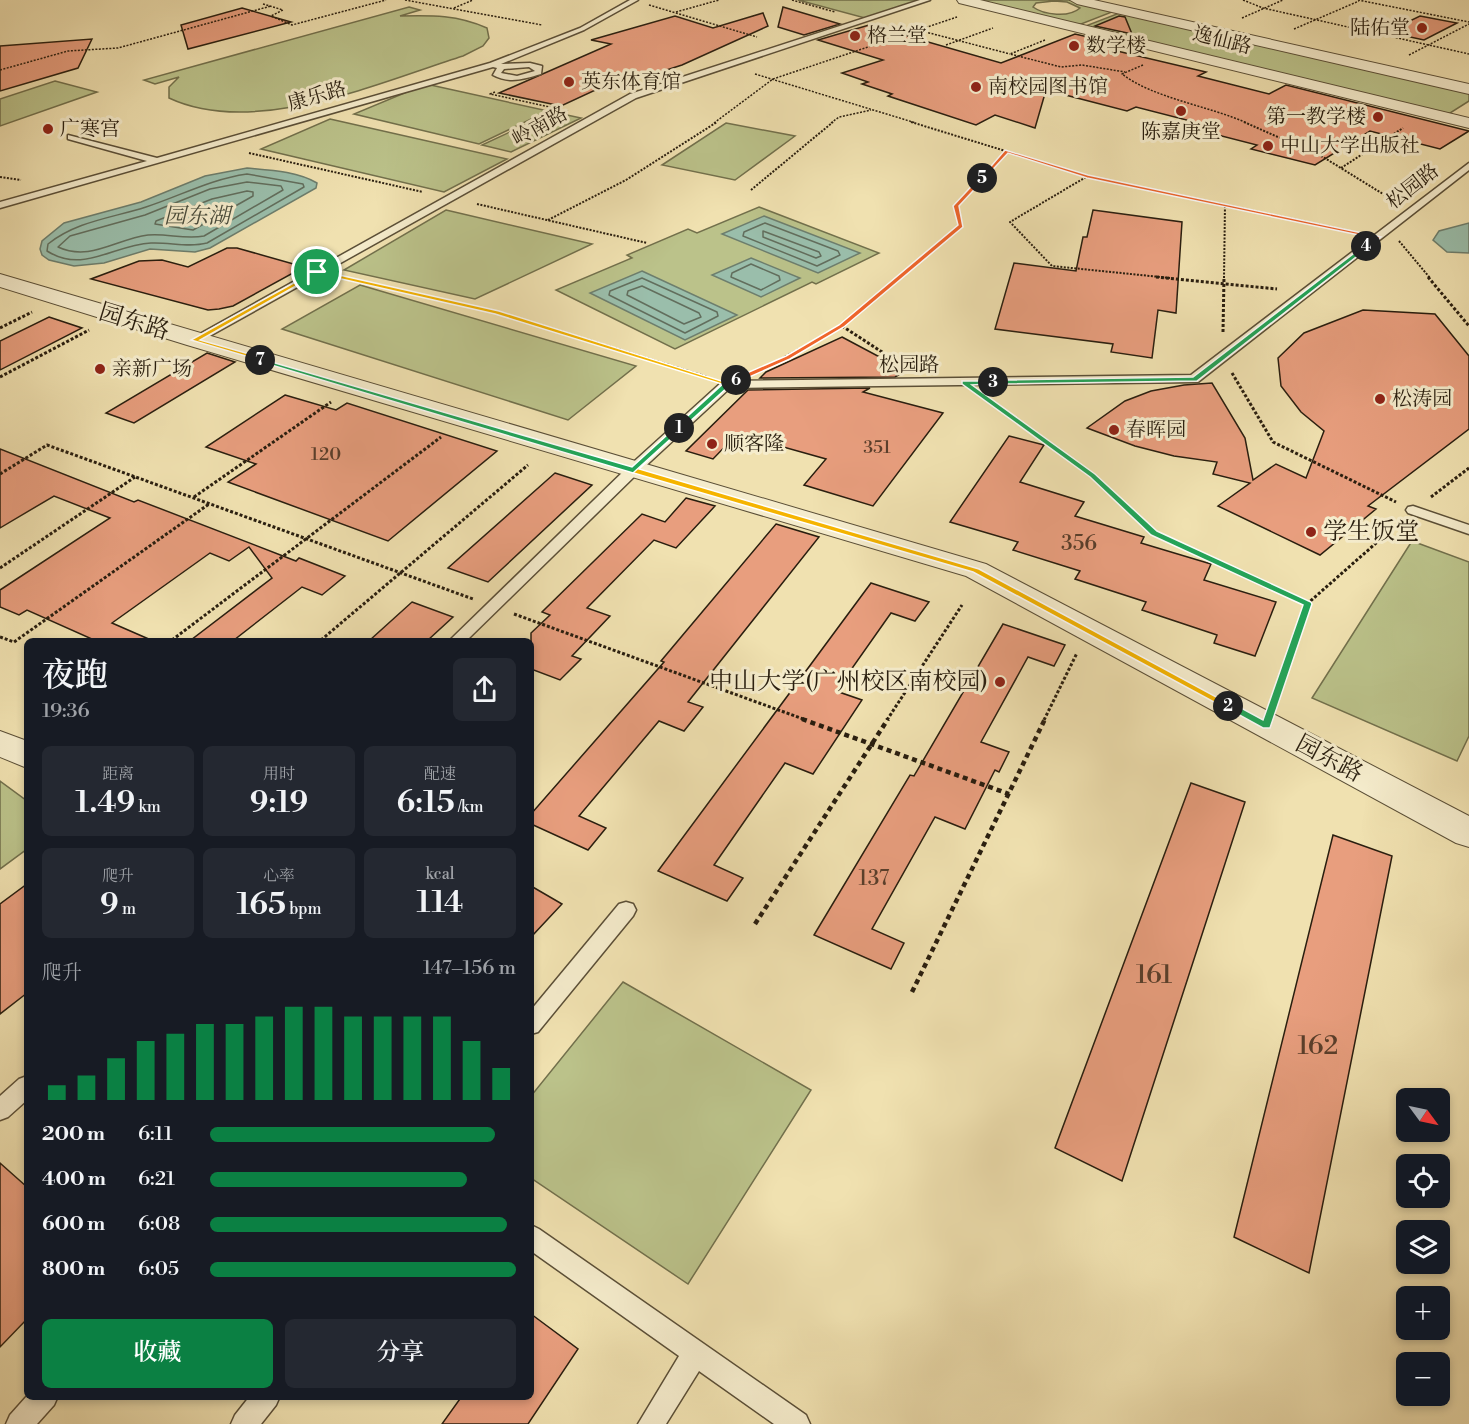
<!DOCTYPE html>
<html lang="zh">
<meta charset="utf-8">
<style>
body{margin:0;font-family:"Libre Bodoni","Noto Serif SC",serif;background:#242831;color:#f1f3f6;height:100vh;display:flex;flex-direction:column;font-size:22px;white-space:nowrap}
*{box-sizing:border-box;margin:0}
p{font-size:20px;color:#9ea1a6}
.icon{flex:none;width:33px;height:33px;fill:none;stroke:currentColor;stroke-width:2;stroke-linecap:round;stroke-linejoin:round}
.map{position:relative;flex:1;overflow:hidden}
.sheet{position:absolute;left:24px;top:638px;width:510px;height:762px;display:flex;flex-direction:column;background:#171b24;border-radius:9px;box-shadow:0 3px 9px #0003}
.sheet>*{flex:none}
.needle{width:39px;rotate:123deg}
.controls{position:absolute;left:1396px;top:1088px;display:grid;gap:12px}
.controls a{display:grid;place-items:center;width:54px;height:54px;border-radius:9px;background:#171b24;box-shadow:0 3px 9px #0003;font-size:30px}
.pin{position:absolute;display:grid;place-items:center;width:51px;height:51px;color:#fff;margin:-26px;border:3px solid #fff;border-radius:50%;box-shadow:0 2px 6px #0007}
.km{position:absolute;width:30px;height:30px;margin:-15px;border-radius:50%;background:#222;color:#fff;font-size:16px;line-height:30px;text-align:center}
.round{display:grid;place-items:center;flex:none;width:63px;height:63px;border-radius:9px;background:#242831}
.summary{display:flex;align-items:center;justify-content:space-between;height:102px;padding:0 18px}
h1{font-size:33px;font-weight:600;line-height:45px}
.stats{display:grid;grid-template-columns:repeat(3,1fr);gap:9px;height:102px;padding:6px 18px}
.stats div{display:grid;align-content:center;border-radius:9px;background:#242831;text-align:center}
.stats b{font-size:30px;font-weight:600}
.stats small{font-size:16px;font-weight:400}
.stats p{font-size:16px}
.chart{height:168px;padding:12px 18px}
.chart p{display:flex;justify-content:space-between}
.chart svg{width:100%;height:108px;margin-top:6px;stroke:#0b8043;stroke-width:6}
.cta{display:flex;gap:12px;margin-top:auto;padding:12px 18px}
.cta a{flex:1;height:69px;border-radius:9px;background:#0b8043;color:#fff;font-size:24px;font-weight:600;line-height:69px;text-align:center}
.cta a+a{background:#242831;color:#f1f3f6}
ul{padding:0 18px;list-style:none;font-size:20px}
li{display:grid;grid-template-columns:96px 72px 1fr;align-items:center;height:45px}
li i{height:15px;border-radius:8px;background:#0b8043}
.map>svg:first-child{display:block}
.green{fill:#bbc28a;stroke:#72704c;stroke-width:1.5;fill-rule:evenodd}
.water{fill:#9abeab;stroke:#6d7e6d;stroke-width:1.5}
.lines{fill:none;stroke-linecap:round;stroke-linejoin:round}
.shore{stroke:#626e5d;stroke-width:1.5}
.building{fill:#e89e7e;stroke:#291e0f;stroke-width:1.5}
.service-casing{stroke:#5b4f37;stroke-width:3}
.minor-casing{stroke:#5b4f37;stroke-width:2}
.path-far3{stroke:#291e0f;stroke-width:1.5;stroke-dasharray:2 1.5;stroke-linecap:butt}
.path-far2{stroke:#291e0f;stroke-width:2;stroke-dasharray:2 1.5;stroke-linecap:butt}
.path-far1{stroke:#291e0f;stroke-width:3;stroke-dasharray:3 2;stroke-linecap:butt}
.path{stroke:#291e0f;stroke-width:4.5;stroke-dasharray:5 4;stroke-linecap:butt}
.service{fill:#f5eccc;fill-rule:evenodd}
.minor{fill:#f5eccc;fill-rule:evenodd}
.split-1{fill:#f5b400;stroke:#fff;stroke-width:1.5}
.split-2{fill:#f5b400;stroke:#fff;stroke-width:1.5}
.split-3{fill:#22a559;stroke:#fff;stroke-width:1.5}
.split-4{fill:#22a559;stroke:#fff;stroke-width:1.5}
.split-5{fill:#f0652b;stroke:#fff;stroke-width:1.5}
.split-6{fill:#f0652b;stroke:#fff;stroke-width:1.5}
.split-7{fill:#22a559;stroke:#fff;stroke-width:1.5}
.split-8{fill:#f5b400;stroke:#fff;stroke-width:1.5}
.poi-dot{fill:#8f2418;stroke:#f5eccc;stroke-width:2}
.labels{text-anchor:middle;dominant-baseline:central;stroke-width:6;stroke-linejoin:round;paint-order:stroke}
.far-number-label{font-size:18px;fill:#593e2b}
.far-poi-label{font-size:20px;fill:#291e0f;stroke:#f5eccc;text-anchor:start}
.far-street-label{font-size:20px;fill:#291e0f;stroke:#f5eccc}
.number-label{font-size:21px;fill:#593e2b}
.far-water-label{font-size:22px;font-style:italic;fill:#4b4e3e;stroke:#f5eccc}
.street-label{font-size:24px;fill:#291e0f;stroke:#f5eccc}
.poi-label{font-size:24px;fill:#291e0f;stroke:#f5eccc;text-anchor:start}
.near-number-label{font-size:26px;fill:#593e2b}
</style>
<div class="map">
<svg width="1469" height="1424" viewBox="0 0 1469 1424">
<rect width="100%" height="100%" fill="#f0e1b0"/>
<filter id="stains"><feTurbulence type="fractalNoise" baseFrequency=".00333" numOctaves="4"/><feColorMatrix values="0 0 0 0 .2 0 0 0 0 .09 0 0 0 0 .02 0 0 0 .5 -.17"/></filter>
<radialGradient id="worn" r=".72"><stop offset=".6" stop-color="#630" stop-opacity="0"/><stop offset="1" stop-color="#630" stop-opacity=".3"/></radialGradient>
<g class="green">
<path d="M798,0H920L865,18Z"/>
<path d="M968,0H1072L1117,10L1076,26ZM1054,1L1067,2L1080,8C1069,18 1044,15 1033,7L1036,3Z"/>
<path d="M409,7L420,10L400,16C432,15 458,15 487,28L489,38L483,46L463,56C378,83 254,138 169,98V87L179,77L155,84L144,80Z"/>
<path d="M1122,12L1469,91V101L1447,115L1083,27Z"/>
<path d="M55,81L97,92L0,126V99Z"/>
<path d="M426,84L548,111L479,144L354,114Z"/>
<path d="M553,112L581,118L511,152L482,145Z"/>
<path d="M330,119L507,159L444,192L261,149Z"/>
<path d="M726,123L795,136L735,180L662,165Z"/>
<path d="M759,207L879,253L816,284L812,282L675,349L556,290L632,258L627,255L688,229L697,233Z"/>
<path d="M446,210L592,244L475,299L344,270Z"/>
<path d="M360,285L636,366L568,420L282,329Z"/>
<path d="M1412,541L1469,562V736L1457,761L1312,698Z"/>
<path d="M0,781L27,801V849L0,869Z"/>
<path d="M623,982L811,1090L688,1284L531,1178V1096Z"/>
</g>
<g class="water">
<path d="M247,168C269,170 297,171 317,183L316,188L210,248L195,252L150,249L104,263L74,266L49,260L42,255L40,249L42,241L64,223L141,202L205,176Z"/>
<path d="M764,216L860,253L818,273L722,234Z"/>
<path d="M1469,223V253L1447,252L1433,240L1439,231Z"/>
<path d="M751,258L800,278L761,297L712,275Z"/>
<path d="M642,271L737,315L685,340L590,293Z"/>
</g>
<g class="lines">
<g class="shore">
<path d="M247,174L303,184L304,187L207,243C188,248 170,242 151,243C113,245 83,274 47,251L48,244C77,221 112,218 146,207C180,196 211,179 247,174Z"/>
<path d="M247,182L281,186L283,190L204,236C185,240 167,233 148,235C116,239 90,262 58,247L70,236L145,215L210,189Z"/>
<path d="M247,191L253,192V196L193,230L155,224L156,221L212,199Z"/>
<path d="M765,223L838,251L840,255L817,266L743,236L744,232Z"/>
<path d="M763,231L819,252L821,256L816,258L763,237Z"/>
<path d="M751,264L779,276L780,280L761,290L731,277L732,273Z"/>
<path d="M642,278L717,312L718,316L685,333L609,295L610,291Z"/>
<path d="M642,286L699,313L701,317L684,324L627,295L628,291Z"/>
</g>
</g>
<g class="building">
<path d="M783,7L840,24L804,35L778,27Z"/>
<path d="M242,8L291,22L188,49L181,25Z"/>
<path d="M763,13L768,26L682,65L648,76L632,73L561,106L499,93L611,44L591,40L675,16L713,28Z"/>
<path d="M1119,16L1125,17L1132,34L1095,26Z"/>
<path d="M1420,16L1457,23L1424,40L1387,32Z"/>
<path d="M869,25L1001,63L1075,34L1110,42L1100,47L1206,72L1198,76L1269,94L1286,85L1469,131L1440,149L1370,131L1315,165L1251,149L1257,145L1206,132L1214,127L1136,107L1127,111L1046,90L1035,128L995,115L976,125L888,96L892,94L862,84L868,82L842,73L883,60L818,40Z"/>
<path d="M92,39L78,68L0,91V46Z"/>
<path d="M1093,210L1182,222L1176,313L1158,310L1152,358L1111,352L1113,344L995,329L1014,263L1076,271L1083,237H1087Z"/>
<path d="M227,248H237L304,267L233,306L219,309L208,310L91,279L139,261L162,260L188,267Z"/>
<path d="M1363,310L1435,314L1469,356V429L1368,506L1376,509L1320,555L1218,506L1250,483L1213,474L1217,462L1174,456L1135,446L1087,428L1125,401L1151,391L1184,385L1212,383L1245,438L1253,480L1276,464L1306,478L1324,431L1301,412L1281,386L1278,358L1304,333Z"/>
<path d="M49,317L82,328L0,370V341Z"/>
<path d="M842,337L906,371L895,377L760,378L766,372Z"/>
<path d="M207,353L235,362L134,423L106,413Z"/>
<path d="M870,388L863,392L943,413L873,506L804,485L826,459L737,434L713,459L686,451L748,390Z"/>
<path d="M285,395L336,410L347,403L497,451L388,541L228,482L256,464L206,447Z"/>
<path d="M1009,436L1044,445L1020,482L1084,502L1075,516L1144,537L1141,543L1211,564L1204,580L1276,602L1255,656L1214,643L1217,635L1142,610L1146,602L1075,579L1080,571L1013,550L1018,542L950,522Z"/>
<path d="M0,449L134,502L138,500L296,561L299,558L345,576L322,595L302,587L234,640H191L272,578L249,547L229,561L210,553L112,623L151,640H94L27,610L19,615L0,607V590L110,518L54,496L0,528Z"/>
<path d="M555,473L592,485L488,582L448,568Z"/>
<path d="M686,498L715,506L676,548L654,540L587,608L610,616L572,656L581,659L560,680L531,669V633L550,615L542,612L642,514L665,522Z"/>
<path d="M776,524L819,537L688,702L703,707L684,731L659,721L579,816L606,828L588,850L531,824V814L664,662L661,661Z"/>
<path d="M871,583L929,602L915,621L891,613L836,691L862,700L813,774L785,763L714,865L743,878L727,901L658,871Z"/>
<path d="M412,602L453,617L428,640H370Z"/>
<path d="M1003,624L1065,645L1054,666L1028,657L981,742L1009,752L999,772L995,770L965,829L935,817L872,929L904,943L891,969L814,935L910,775L914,776Z"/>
<path d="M1191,783L1245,802L1122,1181L1055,1148Z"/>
<path d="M1333,835L1392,856L1309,1273L1234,1237Z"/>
<path d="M27,884V993L0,1014V904Z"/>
<path d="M531,886L562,904L531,937Z"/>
<path d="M0,1163L27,1187V1319L0,1347Z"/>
<path d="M531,1314L578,1349L528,1424H442L462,1396H531Z"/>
</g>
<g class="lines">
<defs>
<g id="service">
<path d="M630,0H638L584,30L501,64L530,63L542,66L541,74C524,79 509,84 493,75L497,68L493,67L0,208V202L147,161L68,139V135L157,158L490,63L580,28ZM529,67L535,71L517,76L501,73L504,69Z"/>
<path d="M920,0H930L636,98L199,342H191L189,340L630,94Z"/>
<path d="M1469,163V170L1198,382L730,388L638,473L467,640H450L628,467L723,381L1191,375Z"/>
<path d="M1413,506L1469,525V534L1408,513L1406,510L1408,507Z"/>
<path d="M626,902L633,904L636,910L633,916L538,1032L531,1034V1010L619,904Z"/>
<path d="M27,1076V1100L8,1117L0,1120V1096L19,1079Z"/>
<path d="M531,1225L539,1229L806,1415L810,1424H774L699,1371L666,1424H638L679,1356L531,1251Z"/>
<path d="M27,1396H58L54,1405L37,1424H6L10,1415Z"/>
<path d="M250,1396H280L276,1405L261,1424H231L235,1415Z"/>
</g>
<g id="minor">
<path d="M957,0H980L1469,118V128L959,3Z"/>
<path d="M1070,0H1094L1469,84V94L1077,4Z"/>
<path d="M0,274L986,564L1469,816V847L1456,843L966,576L187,345L0,287Z"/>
<path d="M0,731L27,741V768L0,757Z"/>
</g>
</defs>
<use href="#service" class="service-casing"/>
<use href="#minor" class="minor-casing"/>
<g class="path-far3">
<path d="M405,0L542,25"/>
<path d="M792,0L835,12"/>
<path d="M1243,0L1263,8L1469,54"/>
<path d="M1358,0L1469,22"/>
<path d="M263,4L283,10L271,16L292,25L386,0"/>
<path d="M649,5L757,37"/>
<path d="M454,8L473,0"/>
<path d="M676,12L719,0"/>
<path d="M1242,18L1283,0"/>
<path d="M894,27L910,32"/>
<path d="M1294,29L1359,1"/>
<path d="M918,30L1010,54"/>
<path d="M1045,40L1010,54L1061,67L1082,65L1125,72"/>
<path d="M946,45L993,28"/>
<path d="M1409,55L1469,24"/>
<path d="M1143,65L1122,74C1153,98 1209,106 1247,123"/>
<path d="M0,70L68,51L118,48L271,6"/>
<path d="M755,74L916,123"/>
<path d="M495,92L490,94L568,111"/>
<path d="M714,123L773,79L957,17"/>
<path d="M831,123L839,117L871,110"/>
</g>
<g class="path-far2">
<path d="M911,122L1087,176L1354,232"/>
<path d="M1244,122L1323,157L1396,202"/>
<path d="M249,153L423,192"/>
<path d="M1341,168L1403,128"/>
<path d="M0,177L21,180"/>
<path d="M1086,177L1010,222L1052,266L1170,278"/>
<path d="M751,190L833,122"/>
<path d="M477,204L647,243"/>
<path d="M548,220L626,180L717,122"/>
<path d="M1399,241L1430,278"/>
<path d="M899,278L961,226L956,206L1006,152"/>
<path d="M1224,278L1225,204"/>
</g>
<g class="path-far1">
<path d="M1156,277L1277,289"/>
<path d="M1428,277L1469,326"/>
<path d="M343,278L497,312L706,377"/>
<path d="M0,328L32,312"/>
<path d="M1223,332L1224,277"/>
<path d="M899,363L842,326L901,277"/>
<path d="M771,365L842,326"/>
<path d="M1232,373L1273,442L1396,502"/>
<path d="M0,377L89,330"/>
<path d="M987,399L1092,476L1154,533L1307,604"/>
<path d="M0,474L47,445L473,599"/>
<path d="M194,497L331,402"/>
<path d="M1431,497L1469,468"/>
<path d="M0,568L135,477"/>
<path d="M514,614L806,720"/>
<path d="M0,637L14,642L209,504"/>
<path d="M172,640L441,437"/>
<path d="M321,640L528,465"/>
<path d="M1275,699L1307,604L1400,522"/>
<path d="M887,720L962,605"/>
<path d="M1044,720L1077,653"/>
</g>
<g class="path">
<path d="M802,719L1009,794"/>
<path d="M755,924L888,719"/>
<path d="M912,992L1045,719"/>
</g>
<use href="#service" class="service"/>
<use href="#minor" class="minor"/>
</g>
<path class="split-1" d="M317,270L499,311L731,384L682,429H677V426L722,384L495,314L315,273Z"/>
<path class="split-2" d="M677,426L683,428L639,469L979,569L1233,706L1232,708H1225L973,572L630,472V469Z"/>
<path class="split-3" d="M962,381H995L993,384L972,385L1095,474L1157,531L1311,602L1312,604L1270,728H1263L1223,706L1225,703H1232L1263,720L1303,605L1151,535L1090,477L962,384Z"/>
<path class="split-4" d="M1366,244L1369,247L1197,381L993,384L989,382L993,380L1193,377Z"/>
<path class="split-5" d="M1005,150L1088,175L1381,237L1366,248L1363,246L1373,238L1087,178L1008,153L984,179H980Z"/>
<path class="split-6" d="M980,177L985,178L959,206L963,227L844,327L790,359L738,382H733V379L786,356L839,325L958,225L953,206Z"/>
<path class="split-7" d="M258,358L632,467L725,382L736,378L739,380L730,385L633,473L258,361Z"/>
<path class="split-8" d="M317,270L319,273L200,340L263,358V361L191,340Z"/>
<g class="poi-dot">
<circle cx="1422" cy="28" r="6"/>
<circle cx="855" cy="36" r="6"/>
<circle cx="1074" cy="46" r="6"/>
<circle cx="569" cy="82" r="6"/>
<circle cx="976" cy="87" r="6"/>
<circle cx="1181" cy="111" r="6"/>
<circle cx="1378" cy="117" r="6"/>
<circle cx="48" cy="129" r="6"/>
<circle cx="1268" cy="146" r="6"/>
<circle cx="100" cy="369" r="6"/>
<circle cx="1380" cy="399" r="6"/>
<circle cx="1114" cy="430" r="6"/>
<circle cx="712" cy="444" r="6"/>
<circle cx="1311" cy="532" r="6"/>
<circle cx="1000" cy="682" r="6"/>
</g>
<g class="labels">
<g class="far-number-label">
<text x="877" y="447">351</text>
<text x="326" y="454">120</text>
</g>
<g class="far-poi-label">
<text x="1410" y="28" text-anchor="end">陆佑堂</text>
<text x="867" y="36">格兰堂</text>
<text x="1086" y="46">数学楼</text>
<text x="581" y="82">英东体育馆</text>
<text x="988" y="87">南校园图书馆</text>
<text x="1366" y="117" text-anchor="end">第一教学楼</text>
<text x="60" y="129">广寒宫</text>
<text x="1181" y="132" text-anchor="middle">陈嘉庚堂</text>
<text x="1280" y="146">中山大学出版社</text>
<text x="112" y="369">亲新广场</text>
<text x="1392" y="399">松涛园</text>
<text x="1126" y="430">春晖园</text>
<text x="724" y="444">顺客隆</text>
</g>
<g class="far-street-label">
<text transform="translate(1222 41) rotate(14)">逸仙路</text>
<text transform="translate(317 97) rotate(-16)">康乐路</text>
<text transform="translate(540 127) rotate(-29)">岭南路</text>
<text transform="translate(1413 187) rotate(-38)">松园路</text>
<text x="909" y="365">松园路</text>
</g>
<g class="number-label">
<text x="1079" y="544">356</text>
<text x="874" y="879">137</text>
</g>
<g class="far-water-label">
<text x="197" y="216">园东湖</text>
</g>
<g class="street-label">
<text transform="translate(134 322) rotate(17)">园东路</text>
<text transform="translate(1329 759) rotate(28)">园东路</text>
</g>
<g class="poi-label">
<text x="1323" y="532">学生饭堂</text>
<text x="988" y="682" text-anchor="end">中山大学(广州校区南校园)</text>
</g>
<g class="near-number-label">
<text x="1154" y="975">161</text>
<text x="1318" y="1046">162</text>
</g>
</g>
<rect width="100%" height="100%" filter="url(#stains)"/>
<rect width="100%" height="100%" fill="url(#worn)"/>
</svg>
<div class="controls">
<a><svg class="needle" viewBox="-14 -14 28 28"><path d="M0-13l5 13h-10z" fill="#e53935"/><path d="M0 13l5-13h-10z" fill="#9ea1a6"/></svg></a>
<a><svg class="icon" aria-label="locate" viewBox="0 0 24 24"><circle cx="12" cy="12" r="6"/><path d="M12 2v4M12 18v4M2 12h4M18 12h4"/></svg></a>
<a><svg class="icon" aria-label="layers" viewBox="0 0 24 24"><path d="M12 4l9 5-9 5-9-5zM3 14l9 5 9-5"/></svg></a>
<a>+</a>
<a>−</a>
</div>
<div class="pin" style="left:317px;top:272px;background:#1e9e55"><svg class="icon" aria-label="arrive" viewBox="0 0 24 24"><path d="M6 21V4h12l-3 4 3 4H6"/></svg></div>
<b class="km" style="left:679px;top:428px">1</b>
<b class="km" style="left:1228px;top:706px">2</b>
<b class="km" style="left:993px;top:382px">3</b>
<b class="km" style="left:1366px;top:246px">4</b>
<b class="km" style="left:982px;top:178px">5</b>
<b class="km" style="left:736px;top:380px">6</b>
<b class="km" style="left:260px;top:360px">7</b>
<section class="sheet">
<div class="summary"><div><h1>夜跑</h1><p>19:36</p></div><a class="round"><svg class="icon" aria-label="share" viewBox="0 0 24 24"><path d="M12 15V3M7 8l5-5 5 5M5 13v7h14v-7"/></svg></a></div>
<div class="stats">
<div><p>距离</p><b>1.49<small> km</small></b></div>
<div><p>用时</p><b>9:19</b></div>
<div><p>配速</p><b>6:15<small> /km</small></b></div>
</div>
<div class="stats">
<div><p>爬升</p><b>9<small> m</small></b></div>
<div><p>心率</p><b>165<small> bpm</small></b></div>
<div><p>kcal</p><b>114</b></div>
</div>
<div class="chart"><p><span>爬升</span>147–156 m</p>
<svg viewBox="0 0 160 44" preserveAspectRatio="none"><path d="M5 44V38M15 44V34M25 44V27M35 44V20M45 44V17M55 44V13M65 44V13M75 44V10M85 44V6M95 44V6M105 44V10M115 44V10M125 44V10M135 44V10M145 44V20M155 44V31"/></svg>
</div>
<ul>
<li><b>200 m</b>6:11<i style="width:93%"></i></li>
<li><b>400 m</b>6:21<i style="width:84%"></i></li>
<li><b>600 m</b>6:08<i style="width:97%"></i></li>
<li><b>800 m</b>6:05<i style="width:100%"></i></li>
</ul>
<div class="cta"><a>收藏</a><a>分享</a></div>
</section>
</div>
